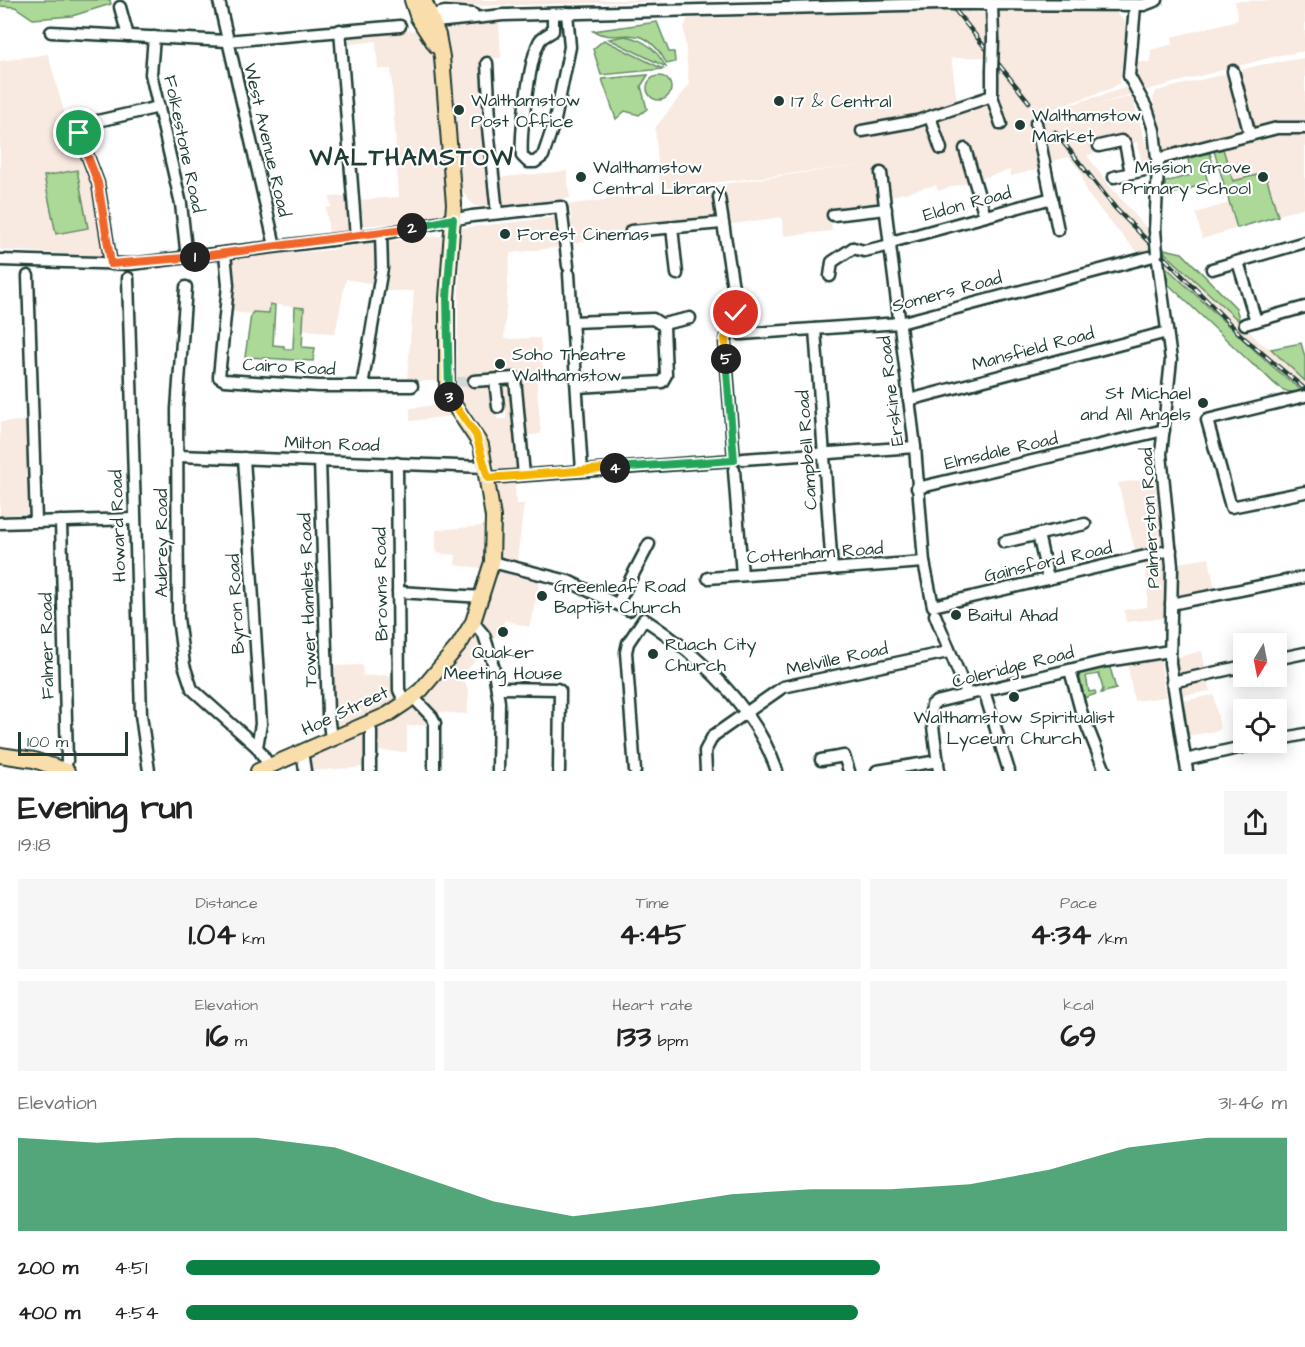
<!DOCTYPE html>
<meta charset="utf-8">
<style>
body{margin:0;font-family:"Architects Daughter",sans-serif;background:#f6f6f6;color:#222;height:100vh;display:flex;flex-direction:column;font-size:22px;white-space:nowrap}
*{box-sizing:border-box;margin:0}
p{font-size:20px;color:#767676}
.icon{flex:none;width:33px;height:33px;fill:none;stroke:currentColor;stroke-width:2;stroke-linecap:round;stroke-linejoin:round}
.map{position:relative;height:771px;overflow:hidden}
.panel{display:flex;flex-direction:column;background:#fff;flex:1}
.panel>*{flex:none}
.needle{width:39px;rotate:190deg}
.fabs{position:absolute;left:1233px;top:633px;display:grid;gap:12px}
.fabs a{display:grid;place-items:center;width:54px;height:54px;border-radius:0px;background:#fff;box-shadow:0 3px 15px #0003;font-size:30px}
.scale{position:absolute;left:18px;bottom:15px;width:110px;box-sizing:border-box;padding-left:6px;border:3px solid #1f3d34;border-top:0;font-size:16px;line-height:21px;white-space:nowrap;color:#1f3d34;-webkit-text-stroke:4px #fff;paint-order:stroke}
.pin{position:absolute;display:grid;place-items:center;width:51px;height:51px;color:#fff;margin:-26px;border:3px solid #fff;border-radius:50%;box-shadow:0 2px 6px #0007}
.km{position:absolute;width:30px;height:30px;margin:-15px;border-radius:50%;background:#222;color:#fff;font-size:16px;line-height:30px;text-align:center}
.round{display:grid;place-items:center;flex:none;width:63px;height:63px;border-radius:0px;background:#f6f6f6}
.head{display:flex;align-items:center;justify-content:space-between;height:102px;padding:0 18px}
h1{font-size:33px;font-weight:800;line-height:45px}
.figures{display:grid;grid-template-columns:repeat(3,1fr);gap:9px;height:102px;padding:6px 18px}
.figures div{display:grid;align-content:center;border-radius:0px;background:#f6f6f6;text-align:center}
.figures b{font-size:30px;font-weight:800}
.figures small{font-size:16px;font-weight:400}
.figures p{font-size:16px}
.chart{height:168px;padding:12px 18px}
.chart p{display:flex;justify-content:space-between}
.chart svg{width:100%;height:108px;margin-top:6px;fill:#0b8043;opacity:.7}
ul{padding:0 18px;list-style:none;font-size:20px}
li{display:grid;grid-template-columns:96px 72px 1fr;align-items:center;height:45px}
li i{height:15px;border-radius:8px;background:#0b8043}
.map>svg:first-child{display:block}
.built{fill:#f8e9e1}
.green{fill:#acd998;stroke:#668b66;stroke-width:1.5}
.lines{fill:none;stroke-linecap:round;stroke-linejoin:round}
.minor-tunnel{stroke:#d2d8d6;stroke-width:10;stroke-dasharray:10 5;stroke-linecap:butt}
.minor-casing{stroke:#1f3d34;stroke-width:15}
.major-casing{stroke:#1f3d34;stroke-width:18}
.minor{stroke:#fff;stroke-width:10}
.major{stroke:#f9deab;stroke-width:14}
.rail-casing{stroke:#1f3d34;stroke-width:4.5}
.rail{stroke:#fff;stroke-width:2;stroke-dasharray:7;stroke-linecap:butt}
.minor-bridge-casing{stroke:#1f3d34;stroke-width:15;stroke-linecap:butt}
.minor-bridge{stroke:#fff;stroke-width:10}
.split-1-casing{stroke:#fff;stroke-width:12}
.split-2-casing{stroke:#fff;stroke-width:12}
.split-3-casing{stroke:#fff;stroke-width:12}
.split-4-casing{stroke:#fff;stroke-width:12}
.split-5-casing{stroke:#fff;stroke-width:12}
.split-6-casing{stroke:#fff;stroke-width:12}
.split-1{stroke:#f0652b;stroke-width:8}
.split-2{stroke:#f0652b;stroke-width:8}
.split-3{stroke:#22a559;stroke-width:8}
.split-4{stroke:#f5b400;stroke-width:8}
.split-5{stroke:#22a559;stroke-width:8}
.split-6{stroke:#f5b400;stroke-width:8}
.poi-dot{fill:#1f3d34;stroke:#fff;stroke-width:2}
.labels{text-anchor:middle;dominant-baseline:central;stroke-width:4.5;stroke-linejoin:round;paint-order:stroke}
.poi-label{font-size:18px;fill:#1f3d34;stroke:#fff;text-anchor:start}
.street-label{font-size:18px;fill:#1f3d34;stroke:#fff}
.district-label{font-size:24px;font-weight:bold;letter-spacing:1.5px;fill:#1f3d34;stroke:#fff}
</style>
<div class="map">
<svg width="1305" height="771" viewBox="0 0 1305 771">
<rect width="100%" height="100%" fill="#fff"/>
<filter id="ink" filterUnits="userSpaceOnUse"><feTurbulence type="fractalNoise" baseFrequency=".0167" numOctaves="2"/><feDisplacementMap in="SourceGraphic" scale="12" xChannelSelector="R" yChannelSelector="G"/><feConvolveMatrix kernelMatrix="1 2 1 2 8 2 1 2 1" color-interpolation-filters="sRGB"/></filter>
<g filter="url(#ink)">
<g class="built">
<path d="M447,0H662V1L484,6L452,5Z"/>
<path d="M1305,0V51L1280,55L1143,91L1134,77L1136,62H1150L1151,50L1173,44L1172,37L1238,20L1235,1Z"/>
<path d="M945,8L946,11L984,13L987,20L986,57L951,58L958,108L997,94L995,14L1002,8L1115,12L1126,22L1120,83L1110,89L1012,123L1128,87L1132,94L1097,105L1132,96L1151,162L1142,164L1137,142L1087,155L1107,183L1149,231L1150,249L1137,252L1111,223L1086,192L1081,172L1069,157L1052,161L1046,135L1043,168L1011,176L1010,170L938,191L936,185L889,197V208L831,215L832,231L784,236L782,217L726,225L721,190L710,191L715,214L710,220L632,225V228L625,231L572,244L571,210H567L566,205L863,165L660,189L655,128L689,85L684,29L687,19Z"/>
<path d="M499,22L501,58L489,59L493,178L567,171L570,198L486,207L474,206L460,189L446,33L449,27Z"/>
<path d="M401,30L420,31L437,59L449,206L443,213L424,220L364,226L360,200L399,197L391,69H378L376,41L349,44L348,34Z"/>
<path d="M48,54L66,119L98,202L104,256L0,250V61Z"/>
<path d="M1305,58V123L1284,122L1169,152L1162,147L1153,99L1156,91L1260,65Z"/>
<path d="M1284,133L1305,134V207L1202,239L1196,213L1229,203L1214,151Z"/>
<path d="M347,196L349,232L329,233L326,208L331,207L330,197Z"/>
<path d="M558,217L561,247L510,253L504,339L540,338L543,370L537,371L536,374L541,434L529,435L530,470L493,473L488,445L462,405L455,383L491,381L497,419H506V409H500L498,384L511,377L456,382L461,228Z"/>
<path d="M441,236L443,243L438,312L442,313V381H407L414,291H386L390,263L387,241Z"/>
<path d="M378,241L379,259L375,284L346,279L335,334L302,329L304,308L270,304L269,316L233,312L235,288L232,258L331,250Z"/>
<path d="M1164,249L1182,253L1236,308L1240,322L1261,343L1271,349L1301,343L1305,357V391L1290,394L1282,391L1268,374L1252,364L1168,284Z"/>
<path d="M446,404L453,416L410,421V408Z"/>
<path d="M28,421L30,513L0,516V422Z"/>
<path d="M1155,478L1166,562L1164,618L1126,622L1124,610L1147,607L1148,587L1143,557L1137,558L1118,483Z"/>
<path d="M515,483L516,504H524L517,560L499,557L494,484Z"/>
<path d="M484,526L483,568L455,565L456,555L436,553V530Z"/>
<path d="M1209,558L1215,591L1178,599V563Z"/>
<path d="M497,569L541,579L529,627L505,620L492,642L486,627L478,620Z"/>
<path d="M473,631L482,642L483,652L462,676L469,692L467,714L438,712L420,697Z"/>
<path d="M1202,651L1210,691L1179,696L1177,657Z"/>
<path d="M1160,656L1165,697L1134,701L1127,661Z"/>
<path d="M362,665L363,676L395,675L396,702L337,727L332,726L330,666Z"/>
<path d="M1214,695L1220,730L1187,736L1182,701Z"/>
<path d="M411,705L429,724L407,726V752L379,751L378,724Z"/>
<path d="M360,733L365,735V767L308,771V754Z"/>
</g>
<g class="green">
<path d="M0,0H110L111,4L72,16L33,19L15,7L0,6Z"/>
<path d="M657,22L669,52H674L675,62L667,64C641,16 622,46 593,31Z"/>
<path d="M625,36C645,40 656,49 666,67L609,39Z"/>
<path d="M604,40L663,69L601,75L593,49Z"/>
<path d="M648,75L641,86L647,109L639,115L625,111L616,119L602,79Z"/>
<circle cx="659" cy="88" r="12"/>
<path d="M1223,149L1233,181L1265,173L1278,216L1237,228L1214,151Z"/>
<path d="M1210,153L1214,169L1205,171L1208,183L1165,196V182L1191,175L1188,159Z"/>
<path d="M77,170L88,228L56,234L44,176Z"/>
<path d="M1164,249L1182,253L1236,308L1240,322L1165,253Z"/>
<path d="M1167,268L1266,361L1302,391C1277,397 1272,376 1252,364L1168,284Z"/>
<path d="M270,304L275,305L273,345L284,346V349H293L295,307L304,308L302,347L315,348L313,361L245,357L251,315L253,312L269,313Z"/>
<path d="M1301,343L1305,357V381L1271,349Z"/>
<path d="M1110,667L1116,689L1101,693L1103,689L1099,674L1086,676L1089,692L1095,691L1096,694L1084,698L1079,674Z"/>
</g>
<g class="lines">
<path class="minor-tunnel" d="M457,382L474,381"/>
<defs>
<g id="minor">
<path d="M219,1L275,246"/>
<path d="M969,4L1144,5L1157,0"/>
<path d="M992,5L993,38"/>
<path d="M1135,6L1129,76L1147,109L1154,130L1158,167L1155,230"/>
<path d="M120,7L128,36"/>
<path d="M553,14V31C548,35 542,36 539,42C529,62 520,134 522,156L528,162H535L543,156L555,120L570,47L567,13"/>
<path d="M423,17L445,12L473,14"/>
<path d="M426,23L503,15L941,4"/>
<path d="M340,30L356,237"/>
<path d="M51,32L227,41L400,26"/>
<path d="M154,37L151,74L181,204L187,258"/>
<path d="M487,63L490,119L488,128L497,213"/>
<path d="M992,71V96L1001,124"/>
<path d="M1233,71L1250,135"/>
<path d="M930,117L941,149"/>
<path d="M1036,123L1058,230"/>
<path d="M862,131L917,121L992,96"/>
<path d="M1099,146L1121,141L1125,143L1131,173"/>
<path d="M965,149L985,216"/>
<path d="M1158,159L1277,128H1305"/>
<path d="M881,173L915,447L924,562L933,606L1171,550"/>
<path d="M1114,177L1158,167"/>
<path d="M833,215L886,209"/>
<path d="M672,227L677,274"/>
<path d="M631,231L722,223"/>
<path d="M891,242L1052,198"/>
<path d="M853,248L864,251L891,245"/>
<path d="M225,253L228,285L219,377L224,380L318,386H412"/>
<path d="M1157,253L1171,360L1161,454L1172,566L1170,663L1187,771"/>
<path d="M0,260L131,264L381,234L472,216L561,207L568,266"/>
<path d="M1238,262L1256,321"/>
<path d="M111,264L98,183L79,133L80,125L159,107"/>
<path d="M1212,269L1305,242"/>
<path d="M569,274L582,471"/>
<path d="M28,276L36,521"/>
<path d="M830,276L832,262L853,248"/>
<path d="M128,278L141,715L149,771"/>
<path d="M186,287L177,409L178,618L184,665L192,689L257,747L269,765"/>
<path d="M572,322L653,319L664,326L666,375L662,382L577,387"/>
<path d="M663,324L690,318"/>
<path d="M1245,324L1305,307"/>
<path d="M815,329L832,569"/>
<path d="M741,334L900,323L1157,255"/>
<path d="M495,380L498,407"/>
<path d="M474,381L515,378L524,475"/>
<path d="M362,386L382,268L381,234"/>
<path d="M1305,396L1207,420L1231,507L1305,492"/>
<path d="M909,400L1167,332"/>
<path d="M178,456L486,467"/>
<path d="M244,458L261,724L257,747"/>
<path d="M743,459L915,447"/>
<path d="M320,460L328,714L331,739"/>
<path d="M397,463L399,690L405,703"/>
<path d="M734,470L742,575"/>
<path d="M488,478L734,460L725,343L736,307L719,197"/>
<path d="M917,488L1164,430"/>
<path d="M61,521L67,761L64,770"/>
<path d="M0,523L134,519"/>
<path d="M1038,534L1048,579"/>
<path d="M1004,542L1085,524"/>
<path d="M492,562L568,581L629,610"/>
<path d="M708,578L924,562"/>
<path d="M398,592L483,597"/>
<path d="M618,603L649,544"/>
<path d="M1171,604L1305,577"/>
<path d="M935,615L967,693"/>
<path d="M473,622L484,635L492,660"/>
<path d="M1276,659L1305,653"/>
<path d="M1107,661L1170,651"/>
<path d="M493,665L499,702L498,771"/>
<path d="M1070,670L1081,711L1105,771"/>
<path d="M1172,682L1244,666"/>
<path d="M497,688L557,689L560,691L559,771"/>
<path d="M984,691L1009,771"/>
<path d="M413,697L432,717L435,723"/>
<path d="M367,724L371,731V756"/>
<path d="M1276,740L1305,734"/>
<path d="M302,751L305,771"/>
<path d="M821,760L844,756L849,771"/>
<path d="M1185,760L1265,742"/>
<path d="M370,771V761"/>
<path d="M434,771V726"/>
<path d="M635,771L626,652L628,643L644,619C699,655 755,707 777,771"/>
<path d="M706,771L705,751L713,736L783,687L948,652"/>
<path d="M877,771L938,761"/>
<path d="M939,771L931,712L932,705L936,702L1102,662"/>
</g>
<g id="major">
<path d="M412,0L418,18L436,46"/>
<path d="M0,755L34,760L67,771"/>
<path d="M258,771L387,715L405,703L421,690L459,645L473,622L492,562L493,517L481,445L450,399L447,386V298L454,204L442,57L438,35L424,0"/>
</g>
</defs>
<use href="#minor" class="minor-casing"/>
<use href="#major" class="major-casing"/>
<use href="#minor" class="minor"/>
<use href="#major" class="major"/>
<defs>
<g id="rail">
<path d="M947,0L1029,102"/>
<path d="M1055,132L1116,209L1244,338L1305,389"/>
</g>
</defs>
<use href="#rail" class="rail-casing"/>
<use href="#rail" class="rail"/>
<defs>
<g id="minor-bridge">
<path d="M941,4H969"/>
<path d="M992,71L993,38"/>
<path d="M1155,230L1157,253"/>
</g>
</defs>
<use href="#minor-bridge" class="minor-bridge-casing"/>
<use href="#minor-bridge" class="minor-bridge"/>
</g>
</g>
<g class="lines" filter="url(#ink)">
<defs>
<path id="split-1" d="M79,133L98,183L111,264L195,257"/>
<path id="split-2" d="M195,257L412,228"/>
<path id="split-3" d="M412,228L453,219L447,298L449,397"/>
<path id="split-4" d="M449,397L476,435L488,478L615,468"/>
<path id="split-5" d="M615,468L734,460L726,359"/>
<path id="split-6" d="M726,359L725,339L736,313"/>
</defs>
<use href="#split-1" class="split-1-casing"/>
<use href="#split-2" class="split-2-casing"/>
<use href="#split-3" class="split-3-casing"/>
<use href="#split-4" class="split-4-casing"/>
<use href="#split-5" class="split-5-casing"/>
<use href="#split-6" class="split-6-casing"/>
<use href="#split-1" class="split-1"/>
<use href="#split-2" class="split-2"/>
<use href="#split-3" class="split-3"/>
<use href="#split-4" class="split-4"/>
<use href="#split-5" class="split-5"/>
<use href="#split-6" class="split-6"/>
</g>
<g class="poi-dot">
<circle cx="779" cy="101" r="6"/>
<circle cx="459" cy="110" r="6"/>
<circle cx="1020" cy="125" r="6"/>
<circle cx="581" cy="177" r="6"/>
<circle cx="1263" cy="177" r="6"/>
<circle cx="505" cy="234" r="6"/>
<circle cx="500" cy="364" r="6"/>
<circle cx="1203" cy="403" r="6"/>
<circle cx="542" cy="596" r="6"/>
<circle cx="956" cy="615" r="6"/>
<circle cx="503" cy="632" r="6"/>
<circle cx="653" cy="654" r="6"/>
<circle cx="1014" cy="697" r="6"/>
</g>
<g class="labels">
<g class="poi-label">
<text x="471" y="100">Walthamstow<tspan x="471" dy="21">Post Office</tspan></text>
<text x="791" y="101">17 &amp; Central</text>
<text x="1032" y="115">Walthamstow<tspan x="1032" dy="21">Market</tspan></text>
<text x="593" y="167">Walthamstow<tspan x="593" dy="21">Central Library</tspan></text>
<text x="1251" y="167" text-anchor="end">Mission Grove<tspan x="1251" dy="21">Primary School</tspan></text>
<text x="517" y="234">Forest Cinemas</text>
<text x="512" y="354">Soho Theatre<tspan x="512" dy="21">Walthamstow</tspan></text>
<text x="1191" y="393" text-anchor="end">St Michael<tspan x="1191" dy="21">and All Angels</tspan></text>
<text x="554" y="586">Greenleaf Road<tspan x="554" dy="21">Baptist Church</tspan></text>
<text x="968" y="615">Baitul Ahad</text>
<text x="665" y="644">Ruach City<tspan x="665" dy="21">Church</tspan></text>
<text x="503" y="652" text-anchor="middle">Quaker<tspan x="503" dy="21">Meeting House</tspan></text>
<text x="1014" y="717" text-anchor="middle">Walthamstow Spiritualist<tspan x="1014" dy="21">Lyceum Church</tspan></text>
</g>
<g class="street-label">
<text transform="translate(267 140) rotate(77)">West Avenue Road</text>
<text transform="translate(184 144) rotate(78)">Folkestone Road</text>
<text transform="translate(967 204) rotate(-15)">Eldon Road</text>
<text transform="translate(947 292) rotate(-15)">Somers Road</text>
<text transform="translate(1033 349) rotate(-15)">Mansfield Road</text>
<text transform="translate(289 367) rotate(3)">Cairo Road</text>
<text transform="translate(891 391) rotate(-97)">Erskine Road</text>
<text transform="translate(332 444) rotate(2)">Milton Road</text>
<text transform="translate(807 450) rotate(-94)">Campbell Road</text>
<text transform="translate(1001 451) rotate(-13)">Elmsdale Road</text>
<text transform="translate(1150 518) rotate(-93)">Palmerston Road</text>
<text transform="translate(118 526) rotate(-92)">Howard Road</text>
<text transform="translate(161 543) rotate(-90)">Aubrey Road</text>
<text transform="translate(815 553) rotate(-4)">Cottenham Road</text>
<text transform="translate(1048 562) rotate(-13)">Gainsford Road</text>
<text transform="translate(381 584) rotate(-91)">Browns Road</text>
<text transform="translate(308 600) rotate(-92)">Tower Hamlets Road</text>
<text transform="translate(236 604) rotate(-93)">Byron Road</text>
<text transform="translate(47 646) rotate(-91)">Falmer Road</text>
<text transform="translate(837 659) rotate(-12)">Melville Road</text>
<text transform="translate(1013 667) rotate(-14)">Coleridge Road</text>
<text transform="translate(345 711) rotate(-25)">Hoe Street</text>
</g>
<g class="district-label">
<text x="412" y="158">WALTHAMSTOW</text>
</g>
</g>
</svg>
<div class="fabs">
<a><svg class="needle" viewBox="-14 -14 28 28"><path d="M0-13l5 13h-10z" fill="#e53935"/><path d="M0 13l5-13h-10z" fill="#767676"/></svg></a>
<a><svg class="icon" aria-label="locate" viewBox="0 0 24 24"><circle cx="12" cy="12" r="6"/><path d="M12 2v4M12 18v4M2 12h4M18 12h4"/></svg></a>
</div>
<div class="scale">100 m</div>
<div class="pin" style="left:79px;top:133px;background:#1e9e55"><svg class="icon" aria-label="arrive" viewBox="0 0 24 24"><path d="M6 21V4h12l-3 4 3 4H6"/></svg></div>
<div class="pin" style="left:736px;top:313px;background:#d93025"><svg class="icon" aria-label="check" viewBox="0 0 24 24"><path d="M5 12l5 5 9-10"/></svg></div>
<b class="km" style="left:195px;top:257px">1</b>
<b class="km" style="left:412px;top:228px">2</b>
<b class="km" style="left:449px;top:397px">3</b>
<b class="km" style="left:615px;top:468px">4</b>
<b class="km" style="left:726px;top:359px">5</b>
</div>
<section class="panel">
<div class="head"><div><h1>Evening run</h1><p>19:18</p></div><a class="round"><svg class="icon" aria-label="share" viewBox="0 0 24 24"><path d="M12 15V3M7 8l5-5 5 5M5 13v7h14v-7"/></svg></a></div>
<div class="figures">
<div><p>Distance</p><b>1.04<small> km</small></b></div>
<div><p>Time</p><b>4:45</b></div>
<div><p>Pace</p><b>4:34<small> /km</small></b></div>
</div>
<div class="figures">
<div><p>Elevation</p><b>16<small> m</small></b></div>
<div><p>Heart rate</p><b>133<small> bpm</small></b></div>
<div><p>kcal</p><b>69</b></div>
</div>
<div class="chart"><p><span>Elevation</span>31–46 m</p>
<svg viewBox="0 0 160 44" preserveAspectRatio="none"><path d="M0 44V6L10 8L20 6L30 6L40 10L50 21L60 32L70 38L80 34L90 29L100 27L110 27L120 25L130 19L140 10L150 6L160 6V44z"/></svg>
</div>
<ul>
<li><b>200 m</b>4:51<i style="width:63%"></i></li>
<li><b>400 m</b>4:54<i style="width:61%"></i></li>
</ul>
</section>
